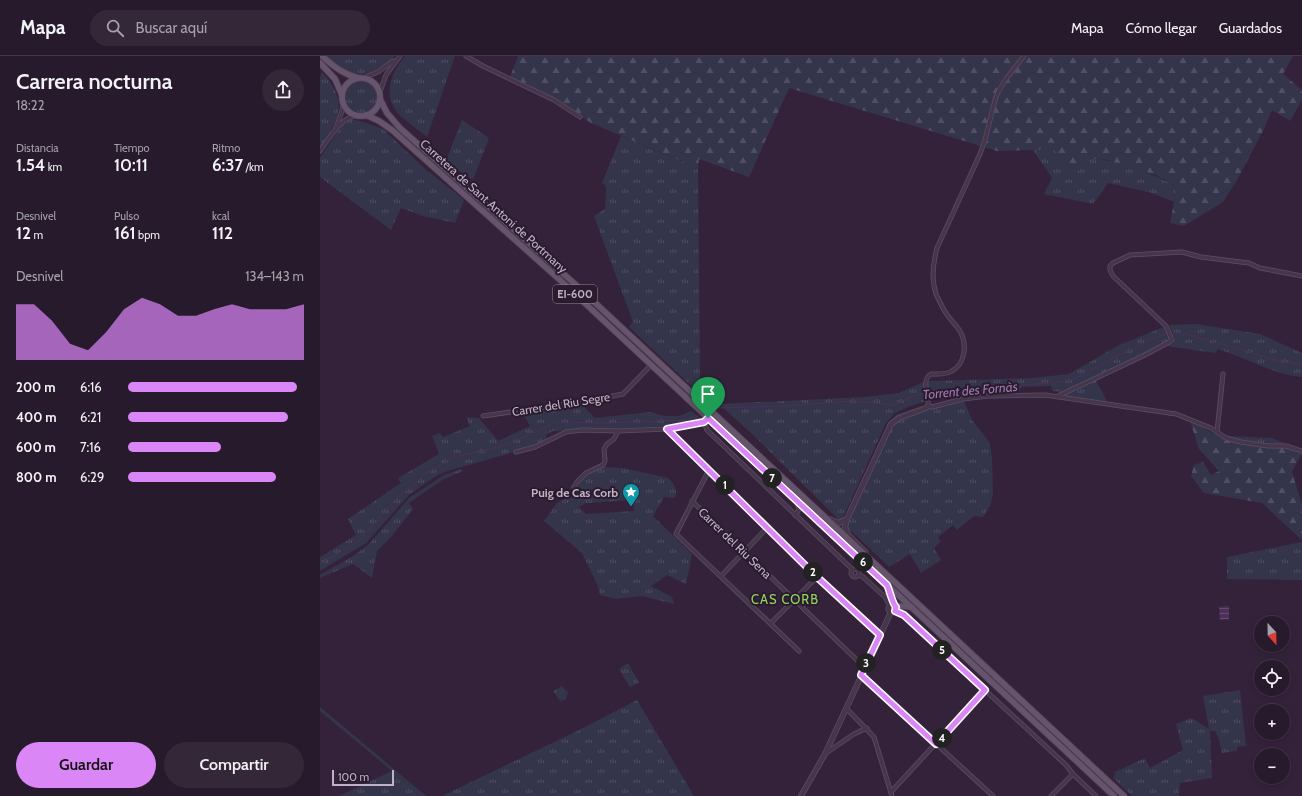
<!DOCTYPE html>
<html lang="es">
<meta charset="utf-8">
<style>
body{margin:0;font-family:Cabin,sans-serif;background:#332738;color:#f1f3f6;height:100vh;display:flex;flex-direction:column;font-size:15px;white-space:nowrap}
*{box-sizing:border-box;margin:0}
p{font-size:13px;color:#a4a1a9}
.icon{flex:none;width:22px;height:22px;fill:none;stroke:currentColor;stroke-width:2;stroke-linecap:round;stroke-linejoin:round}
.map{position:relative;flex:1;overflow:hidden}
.drawer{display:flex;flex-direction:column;background:#271a2c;width:320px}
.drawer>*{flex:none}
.needle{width:26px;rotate:158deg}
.fabs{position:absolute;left:934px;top:560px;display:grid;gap:8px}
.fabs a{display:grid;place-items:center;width:36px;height:36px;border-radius:50%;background:#271a2c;box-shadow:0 2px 6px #0003,0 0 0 1px #433848;font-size:20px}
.scale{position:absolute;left:12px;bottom:10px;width:62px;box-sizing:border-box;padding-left:4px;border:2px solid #c1b1c7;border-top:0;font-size:11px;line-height:14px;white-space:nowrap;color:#c1b1c7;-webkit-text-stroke:3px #2a1b2f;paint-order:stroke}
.pin{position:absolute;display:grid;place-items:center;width:34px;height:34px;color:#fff;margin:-41px -17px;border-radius:50% 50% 50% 0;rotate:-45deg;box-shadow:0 0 4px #0007}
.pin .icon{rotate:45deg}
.km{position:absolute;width:20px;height:20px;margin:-10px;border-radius:50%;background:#222;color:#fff;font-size:11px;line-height:20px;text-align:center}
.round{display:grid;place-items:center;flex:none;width:42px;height:42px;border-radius:21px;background:#332738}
.headline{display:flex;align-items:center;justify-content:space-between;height:68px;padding:0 16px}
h1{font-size:22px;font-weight:600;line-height:30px}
.figures{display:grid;grid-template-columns:repeat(3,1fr);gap:6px;height:68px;padding:4px 16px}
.figures div{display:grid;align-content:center}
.figures b{font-size:17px;font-weight:600}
.figures small{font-size:11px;font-weight:400}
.figures p{font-size:11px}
.chart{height:112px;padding:8px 16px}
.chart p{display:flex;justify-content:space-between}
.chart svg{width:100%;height:72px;margin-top:4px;fill:#db86f6;opacity:.7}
.cta{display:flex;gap:8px;margin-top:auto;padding:8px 16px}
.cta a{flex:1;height:46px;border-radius:24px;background:#db86f6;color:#111;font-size:16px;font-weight:600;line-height:46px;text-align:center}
.cta a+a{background:#332738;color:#f1f3f6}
ul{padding:0 16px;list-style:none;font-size:13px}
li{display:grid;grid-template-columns:64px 48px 1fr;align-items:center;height:30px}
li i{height:10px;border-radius:5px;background:#db86f6}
header{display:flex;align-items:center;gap:24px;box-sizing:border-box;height:56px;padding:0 20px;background:#271a2c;border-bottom:1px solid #433848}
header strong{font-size:19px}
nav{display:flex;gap:22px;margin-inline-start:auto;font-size:14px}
.search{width:280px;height:36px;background:#332738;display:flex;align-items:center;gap:10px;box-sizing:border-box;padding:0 14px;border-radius:22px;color:#a4a1a9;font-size:15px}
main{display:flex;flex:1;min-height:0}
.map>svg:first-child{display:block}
.grass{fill:url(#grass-tufts);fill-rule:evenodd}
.forest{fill:url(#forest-firs)}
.water{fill:url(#water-rules)}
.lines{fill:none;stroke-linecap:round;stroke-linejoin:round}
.stream{stroke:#4e2f59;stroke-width:1}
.minor-casing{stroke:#5d4e63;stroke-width:5}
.tertiary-casing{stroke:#5d4e63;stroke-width:6}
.primary-casing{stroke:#4e3f54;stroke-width:7}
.minor{stroke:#45364b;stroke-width:3.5}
.tertiary{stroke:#45364b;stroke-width:4.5}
.primary{stroke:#65546b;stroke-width:5.5}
.route-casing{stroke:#fff;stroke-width:8}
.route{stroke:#db86f6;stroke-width:5}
.labels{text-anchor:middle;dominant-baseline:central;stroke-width:4;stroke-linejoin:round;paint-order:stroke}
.shield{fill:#2a1b2f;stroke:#948499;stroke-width:1}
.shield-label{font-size:11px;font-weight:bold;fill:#c1b1c7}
.street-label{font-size:12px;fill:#c1b1c7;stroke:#2a1b2f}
.poi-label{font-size:12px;font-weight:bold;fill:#c1b1c7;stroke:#2a1b2f;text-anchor:end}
.water-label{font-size:13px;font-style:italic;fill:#a079ae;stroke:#2a1b2f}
.neighbourhood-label{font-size:13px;letter-spacing:1px;fill:#90d360;stroke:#2a1b2f}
</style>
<header>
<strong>Mapa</strong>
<div class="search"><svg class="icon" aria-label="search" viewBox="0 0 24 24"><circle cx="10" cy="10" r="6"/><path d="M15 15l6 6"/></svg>Buscar aquí</div>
<nav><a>Mapa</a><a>Cómo llegar</a><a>Guardados</a></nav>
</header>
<main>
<section class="drawer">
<div class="headline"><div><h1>Carrera nocturna</h1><p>18:22</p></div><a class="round"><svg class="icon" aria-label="share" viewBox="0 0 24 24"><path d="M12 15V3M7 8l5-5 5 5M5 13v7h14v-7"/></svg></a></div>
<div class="figures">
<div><p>Distancia</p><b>1.54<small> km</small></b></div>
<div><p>Tiempo</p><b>10:11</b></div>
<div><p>Ritmo</p><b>6:37<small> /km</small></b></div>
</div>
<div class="figures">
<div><p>Desnivel</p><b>12<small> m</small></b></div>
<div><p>Pulso</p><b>161<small> bpm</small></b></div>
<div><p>kcal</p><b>112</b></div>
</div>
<div class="chart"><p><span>Desnivel</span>134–143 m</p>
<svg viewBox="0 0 160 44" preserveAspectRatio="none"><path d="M0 44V10L10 10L20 20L30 34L40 38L50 27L60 13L70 6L80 10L90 17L100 17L110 13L120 10L130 13L140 13L150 13L160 10V44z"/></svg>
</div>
<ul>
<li><b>200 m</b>6:16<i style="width:96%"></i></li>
<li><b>400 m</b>6:21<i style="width:91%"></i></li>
<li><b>600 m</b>7:16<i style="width:53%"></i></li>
<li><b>800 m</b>6:29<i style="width:84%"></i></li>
</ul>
<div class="cta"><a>Guardar</a><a>Compartir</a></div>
</section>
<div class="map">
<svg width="982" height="740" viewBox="0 0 982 740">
<defs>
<pattern id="grass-tufts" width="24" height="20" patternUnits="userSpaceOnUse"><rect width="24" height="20" fill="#34344b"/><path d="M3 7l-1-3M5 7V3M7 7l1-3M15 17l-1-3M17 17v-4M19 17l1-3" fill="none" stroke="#504f63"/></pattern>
<pattern id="forest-firs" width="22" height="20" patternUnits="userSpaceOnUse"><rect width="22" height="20" fill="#34344b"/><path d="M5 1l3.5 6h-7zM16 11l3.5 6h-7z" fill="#504f63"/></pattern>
<pattern id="water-rules" width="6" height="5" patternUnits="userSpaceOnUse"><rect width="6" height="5" fill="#4e2f59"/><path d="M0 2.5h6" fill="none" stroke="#664b6f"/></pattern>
</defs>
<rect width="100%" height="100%" fill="#34223a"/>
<g class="grass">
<path d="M5,0H75C48,25 32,23 5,0Z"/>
<path d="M85,0H135L107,81C98,73 80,62 74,52C64,34 73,14 85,0Z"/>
<path d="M2,16C28,45 21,62 0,91V22Z"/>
<circle cx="41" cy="41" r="16"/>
<path d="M32,63L47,67L63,73L103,111L144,144L135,167L103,160L81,152L71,174L0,121V102L15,79L22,70Z"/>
<path d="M142,64L169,82L153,124L126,105Z"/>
<path d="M301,80L378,112L380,324L384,329L379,337L309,271L313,266L274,160L285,153L286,132L285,129L282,127Z"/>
<path d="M731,85L740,103C749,103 759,101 768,102C799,104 830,116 857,131L854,146L832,137L788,127L773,148L724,138L732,122L713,94H719Z"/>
<path d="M876,268L940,278L982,297V321C953,318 926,302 898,293L895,297L846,290L855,284L849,269Z"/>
<path d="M844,271L850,283L819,300L743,336L733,335L731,330L702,331L698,336L626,343L609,344L588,351L575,357L566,367L521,466L432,378L399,348L544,341L579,337L601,327L610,325L713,322L749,318L799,289Z"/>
<path d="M776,324L787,346L744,340Z"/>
<path d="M644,345L652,364L670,387L672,402L673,439L670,450L663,461L654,460L637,474L633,469L618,481L621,485L614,492L621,504L601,517L590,498L569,511L526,470L571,367L576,359L599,351L612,348Z"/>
<path d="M261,348L275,362L330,356L344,360H360L371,355L383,364L356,370L233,375L226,379L227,383L215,390L124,416L113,422L89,439L46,487L0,515V501L36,479L28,463L81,427L78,422L119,398L112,380L120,377L123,381L150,370L146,361L159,362L178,385L210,370L204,360L200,356Z"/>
<path d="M908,380L952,382L964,387C951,392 921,384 908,380Z"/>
<path d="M283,411L303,412L348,422C354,428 358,433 355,442L344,441L333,460L372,498L366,528L347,519L331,530L352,541L354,548L322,540L296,543L280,539L277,528L262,497L224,465L237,447L257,437C256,423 272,415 283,411ZM313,444L314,455L266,458L259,451L266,447Z"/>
<path d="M142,413L143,415L122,424L89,447L93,453L72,480L57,495L52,522L33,508L0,522V519L33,500L49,488L89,442L124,419Z"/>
<path d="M982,486V524L907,523V501Z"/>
<path d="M308,607L319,627L310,631L299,613Z"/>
<path d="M242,630L246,635L248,636L246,643L240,645L233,635Z"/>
<path d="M920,634L926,690L917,691V695L902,697L899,683L895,675H891L890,674L892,722L860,727L859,740H812L793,722L796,717H793L825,702L830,712L863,694L856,668L872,662L889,673L883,640Z"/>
<path d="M317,644L374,740H122L257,675Z"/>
<path d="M0,651L106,740H19L72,715L0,655Z"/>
</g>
<g class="forest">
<path d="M198,0H973L963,18L982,34V44L970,65L952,54L944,73L916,126L903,146L864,170L850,167L857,131L836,119L811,111L788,104L766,102L757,116L740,103L731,86L719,94L677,95L469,32L429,121L379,103L378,112L271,67L232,41L190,21Z"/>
<path d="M870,365L904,383L929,389L969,392L982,397L972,416L982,448V484L942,447L884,437L871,420L874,409L883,406L891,419L899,415L879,393Z"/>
</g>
<path class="water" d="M909,550V563L900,564L899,551Z"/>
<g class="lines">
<g class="stream">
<path d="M853,277L858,276L914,291L955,304L982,309"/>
<path d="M397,352L467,350L533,345L573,349L599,338L750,325L797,300L834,282L847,278"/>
<path d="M367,364L378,360"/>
<path d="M356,368L364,365"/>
<path d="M105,418L135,401L182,390L209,379L236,366L289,367L366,364"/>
<path d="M0,508L39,485L76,443L103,420"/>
</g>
<defs>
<g id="minor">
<path d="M146,0L163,10L234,44L260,61"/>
<path d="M704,0L686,23L678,36L675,44L665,84L660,98L617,192C613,207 611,223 616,238C619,244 622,251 626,257C630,264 637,269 641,277C647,289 645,308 632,315C626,319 618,318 611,318C600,325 610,339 608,350L612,351L643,343L668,340L725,339L856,358L891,372L906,382L921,386L948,390H966L982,395"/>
<path d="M43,22L58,16L73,5"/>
<path d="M60,36L66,19L80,0"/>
<path d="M16,72L22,55L23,46"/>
<path d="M0,95C10,81 19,64 36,59"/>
<path d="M738,340L825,299L849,286L852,284L846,270L793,220L790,214V210L793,207L810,199L862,196L881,201L929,207L940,212L982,220"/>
<path d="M163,360L267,345L303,338L331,309"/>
<path d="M388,362L384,366L387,374L533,514"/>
<path d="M347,373L497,521L560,579"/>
<path d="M897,376L903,318"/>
<path d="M196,396L215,391L246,376L262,374L298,375L347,373L384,366"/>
<path d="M389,414L356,478L479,595"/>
<path d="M254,431L257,426L266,417L283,409L285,405L284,393L287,388L294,383L298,375"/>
<path d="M372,445L544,611"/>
<path d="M475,459L479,454L477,446"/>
<path d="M528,478L546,496"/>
<circle cx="535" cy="517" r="4"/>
<path d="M539,519L543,521L565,541L570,550"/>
<path d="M401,520L447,472"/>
<path d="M575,555L584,559L746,709L753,718L776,740"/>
<path d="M451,567L497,521"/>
<path d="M541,619L673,740"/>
<path d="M526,652L554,681L572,740"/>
<path d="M506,697L534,678L547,672"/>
<path d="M571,736L665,634"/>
<path d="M731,740L753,718"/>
</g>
<g id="tertiary">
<path d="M509,463L519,467L527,463"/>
<path d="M528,478L525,471L527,463L571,368L579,362L606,352L608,350"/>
<circle cx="572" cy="553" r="3.5"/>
<path d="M481,740L505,698L571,556"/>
</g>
<g id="primary">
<path d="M2,0C13,10 23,18 38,22"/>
<path d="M0,7L15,23L22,39"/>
<circle cx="41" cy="41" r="19"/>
<path d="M60,43L67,57L80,72L256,229L804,740"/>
<path d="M46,59L59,65L72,74L240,224L794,740"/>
<path d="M568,531L573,549"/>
<path d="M576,552L580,550L591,551"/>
</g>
</defs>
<use href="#minor" class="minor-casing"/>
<use href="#tertiary" class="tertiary-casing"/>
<use href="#primary" class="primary-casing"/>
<use href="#minor" class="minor"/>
<use href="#tertiary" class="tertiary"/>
<use href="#primary" class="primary"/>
</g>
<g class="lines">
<defs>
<path id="route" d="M388,362L567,529C570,535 572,547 576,551L575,555L584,559L665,634L616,688L541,619L560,579L497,521L347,373L384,366Z"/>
</defs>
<use href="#route" class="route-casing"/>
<use href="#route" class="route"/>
</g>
<defs>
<symbol id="sight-pin" viewBox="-11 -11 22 30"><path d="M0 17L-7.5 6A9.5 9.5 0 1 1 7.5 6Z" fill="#0f9aa8" stroke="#2a1b2f"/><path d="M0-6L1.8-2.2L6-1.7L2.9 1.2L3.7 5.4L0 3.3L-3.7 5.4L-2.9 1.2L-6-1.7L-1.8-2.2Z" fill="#fff"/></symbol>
</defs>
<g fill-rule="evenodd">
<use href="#sight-pin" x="301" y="426" width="20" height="27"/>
</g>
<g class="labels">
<rect class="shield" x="233" y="229" width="44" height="18" rx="3"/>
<g class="shield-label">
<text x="255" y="238">EI-600</text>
</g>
<g class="street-label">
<text transform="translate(174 150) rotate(42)">Carretera de Sant Antoni de Portmany</text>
<text transform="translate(241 348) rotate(-9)">Carrer del Riu Segre</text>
<text transform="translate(415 487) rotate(44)">Carrer del Riu Sena</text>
</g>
<g class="poi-label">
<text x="298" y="436">Puig de Cas Corb</text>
</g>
<g class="water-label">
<text transform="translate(650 334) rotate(-5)">Torrent des Fornàs</text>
</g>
<g class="neighbourhood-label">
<text x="465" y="543">CAS CORB</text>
</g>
</g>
</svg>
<div class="fabs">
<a><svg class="needle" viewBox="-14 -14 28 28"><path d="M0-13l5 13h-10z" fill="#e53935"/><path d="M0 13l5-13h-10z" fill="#a4a1a9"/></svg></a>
<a><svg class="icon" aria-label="locate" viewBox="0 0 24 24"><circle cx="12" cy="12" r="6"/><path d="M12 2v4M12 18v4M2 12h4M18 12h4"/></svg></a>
<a>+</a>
<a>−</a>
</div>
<div class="scale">100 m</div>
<div class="pin" style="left:388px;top:362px;background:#1e9e55"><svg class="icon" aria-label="arrive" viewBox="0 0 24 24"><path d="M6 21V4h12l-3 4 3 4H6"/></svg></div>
<b class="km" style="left:405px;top:429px">1</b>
<b class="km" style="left:493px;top:516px">2</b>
<b class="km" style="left:546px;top:607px">3</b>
<b class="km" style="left:622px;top:682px">4</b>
<b class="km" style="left:622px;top:594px">5</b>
<b class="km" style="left:543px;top:506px">6</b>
<b class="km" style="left:452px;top:422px">7</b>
</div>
</main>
